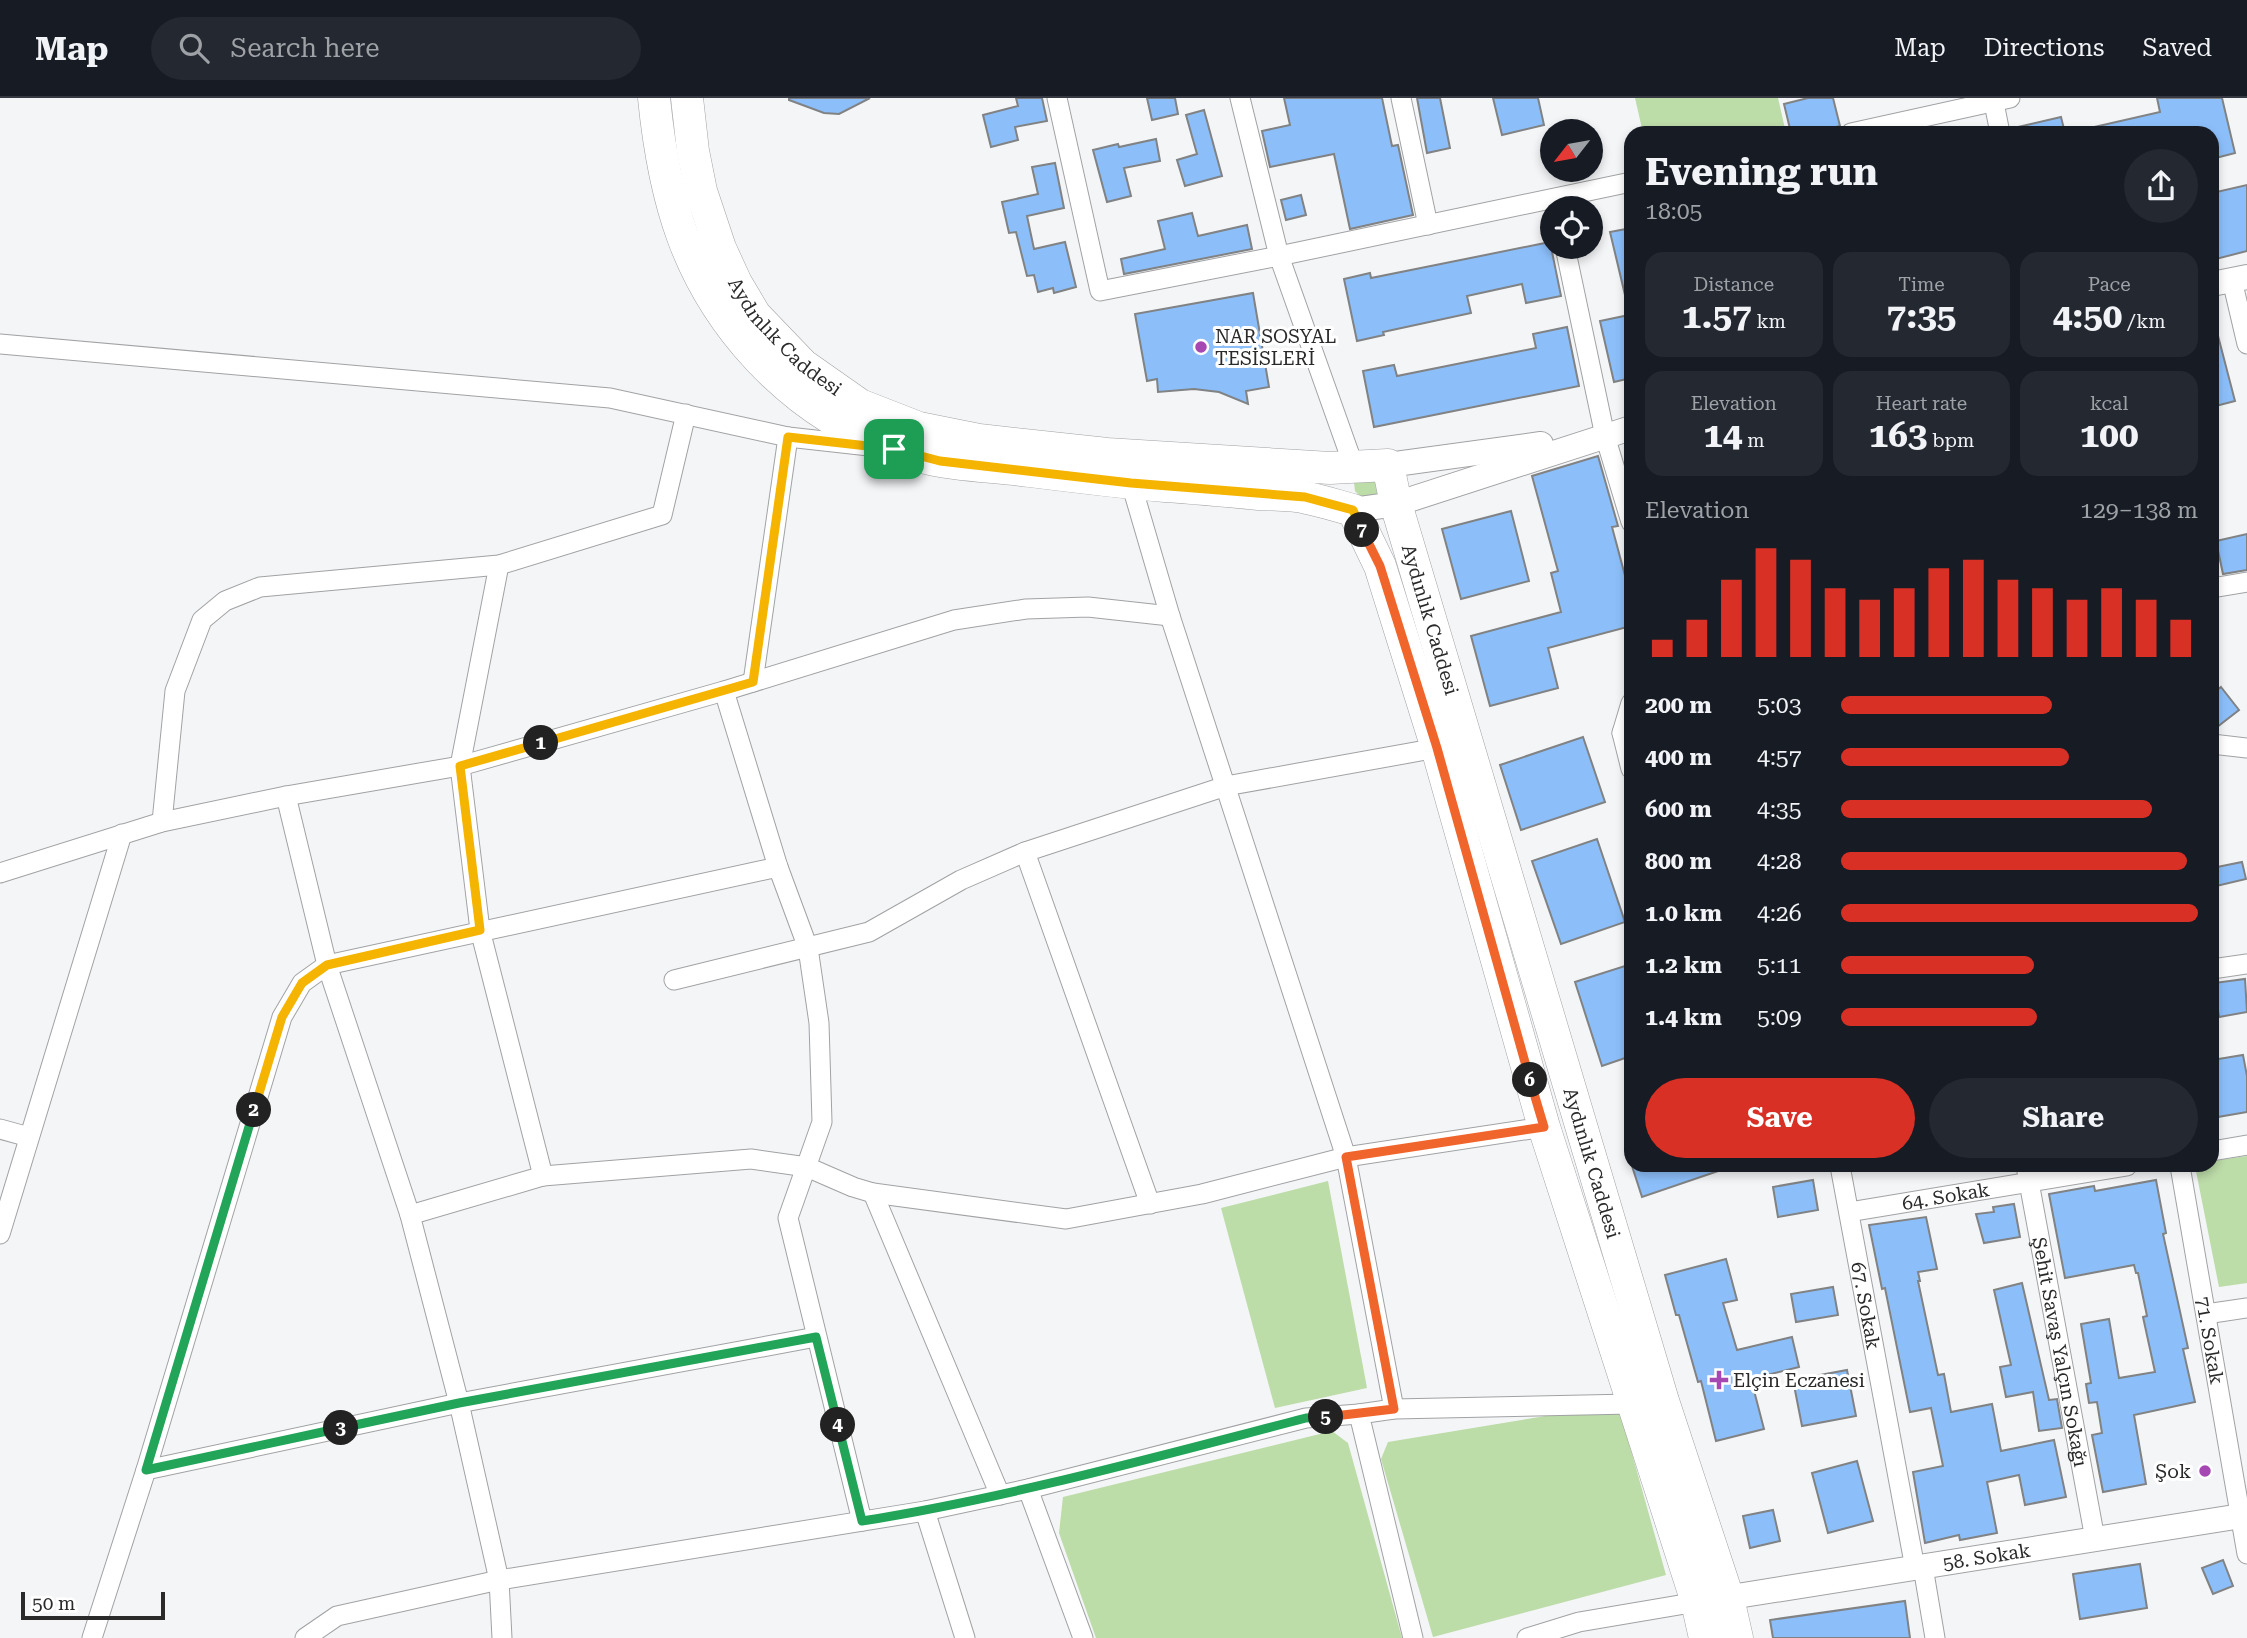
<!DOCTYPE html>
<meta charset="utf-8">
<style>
body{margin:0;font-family:"Roboto Serif",serif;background:#242831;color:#f1f3f6;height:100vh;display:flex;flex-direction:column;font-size:26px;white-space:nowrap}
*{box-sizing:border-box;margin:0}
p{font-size:23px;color:#9ea1a6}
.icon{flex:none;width:38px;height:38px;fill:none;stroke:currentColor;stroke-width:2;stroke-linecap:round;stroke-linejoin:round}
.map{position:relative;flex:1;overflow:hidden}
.side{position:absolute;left:1624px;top:28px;width:595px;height:1046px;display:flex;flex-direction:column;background:#171b24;border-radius:21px;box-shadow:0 4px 10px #0003}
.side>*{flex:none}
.needle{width:46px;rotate:239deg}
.buttons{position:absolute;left:1540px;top:21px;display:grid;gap:14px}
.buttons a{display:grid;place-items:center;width:63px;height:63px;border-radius:50%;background:#171b24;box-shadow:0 4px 10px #0003;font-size:35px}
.scale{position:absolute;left:21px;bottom:18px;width:144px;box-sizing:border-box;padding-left:7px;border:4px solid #2a2a2b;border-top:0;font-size:19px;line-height:24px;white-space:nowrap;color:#2a2a2b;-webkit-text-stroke:5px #fff;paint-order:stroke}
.pin{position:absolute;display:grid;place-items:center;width:60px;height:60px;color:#fff;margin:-30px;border-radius:14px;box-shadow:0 4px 10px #0006}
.km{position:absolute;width:35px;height:35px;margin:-18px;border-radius:50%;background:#222;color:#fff;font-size:19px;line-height:35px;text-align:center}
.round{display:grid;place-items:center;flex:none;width:74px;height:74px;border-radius:37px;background:#242831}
.headline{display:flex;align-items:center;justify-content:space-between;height:119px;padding:0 21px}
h1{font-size:38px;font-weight:700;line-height:52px}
.metrics{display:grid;grid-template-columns:repeat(3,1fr);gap:10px;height:119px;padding:7px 21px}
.metrics div{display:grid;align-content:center;border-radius:18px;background:#242831;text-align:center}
.metrics b{font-size:35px;font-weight:700}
.metrics small{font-size:19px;font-weight:400}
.metrics p{font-size:19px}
.chart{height:196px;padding:14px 21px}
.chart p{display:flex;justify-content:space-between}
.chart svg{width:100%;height:126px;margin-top:7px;stroke:#d93025;stroke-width:6}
.primary-button{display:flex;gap:14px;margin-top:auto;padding:14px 21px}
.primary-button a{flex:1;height:80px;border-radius:42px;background:#d93025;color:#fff;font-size:28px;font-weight:700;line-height:80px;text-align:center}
.primary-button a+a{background:#242831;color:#f1f3f6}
ul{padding:0 21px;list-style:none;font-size:23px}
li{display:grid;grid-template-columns:112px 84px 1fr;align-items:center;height:52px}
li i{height:18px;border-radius:9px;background:#d93025}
header{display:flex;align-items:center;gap:42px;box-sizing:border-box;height:98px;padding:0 35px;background:#171b24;border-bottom:2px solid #363941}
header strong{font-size:33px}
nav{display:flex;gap:38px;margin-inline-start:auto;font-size:24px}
.search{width:490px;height:63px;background:#242831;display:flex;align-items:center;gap:18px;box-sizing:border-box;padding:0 24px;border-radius:38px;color:#9ea1a6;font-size:26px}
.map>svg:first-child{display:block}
.green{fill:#bcdca8}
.building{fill:#8cbffa;stroke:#808283;stroke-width:2}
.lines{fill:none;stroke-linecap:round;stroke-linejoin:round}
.minor-casing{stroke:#a1a2a4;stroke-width:21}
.tertiary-casing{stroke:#a1a2a4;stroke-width:26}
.primary-casing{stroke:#a1a2a4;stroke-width:33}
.minor{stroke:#fff;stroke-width:19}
.tertiary{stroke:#fff;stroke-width:24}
.primary{stroke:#fff;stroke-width:32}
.split-1-casing{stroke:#fff;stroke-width:14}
.split-2-casing{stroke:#fff;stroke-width:14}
.split-3-casing{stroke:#fff;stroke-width:14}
.split-4-casing{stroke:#fff;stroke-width:14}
.split-5-casing{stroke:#fff;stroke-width:14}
.split-6-casing{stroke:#fff;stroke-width:14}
.split-7-casing{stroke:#fff;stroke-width:14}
.split-8-casing{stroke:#fff;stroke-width:14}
.split-1{stroke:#f5b400;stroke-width:9}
.split-2{stroke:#f5b400;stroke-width:9}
.split-3{stroke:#22a559;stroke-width:9}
.split-4{stroke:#22a559;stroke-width:9}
.split-5{stroke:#22a559;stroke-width:9}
.split-6{stroke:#f0652b;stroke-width:9}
.split-7{stroke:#f0652b;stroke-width:9}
.split-8{stroke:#f5b400;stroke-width:9}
.poi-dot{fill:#a648b2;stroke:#fff;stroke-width:2.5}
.labels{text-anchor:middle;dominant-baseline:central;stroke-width:6;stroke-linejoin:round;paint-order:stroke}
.street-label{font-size:19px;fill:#2a2a2b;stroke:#fff}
.poi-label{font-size:19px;fill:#2a2a2b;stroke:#fff;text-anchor:start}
</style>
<header>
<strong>Map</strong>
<div class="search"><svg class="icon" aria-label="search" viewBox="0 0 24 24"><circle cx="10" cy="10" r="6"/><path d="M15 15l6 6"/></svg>Search here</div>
<nav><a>Map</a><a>Directions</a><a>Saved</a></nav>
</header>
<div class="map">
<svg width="2247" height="1540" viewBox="0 0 2247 1540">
<rect width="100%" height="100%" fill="#f4f5f7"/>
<g class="green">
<path d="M1635,0H1778L1786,35H1643Z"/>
<path d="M1372,374L1380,392L1378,396L1361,399L1355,393L1354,384Z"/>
<path d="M2247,1058V1185L2219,1189L2195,1068H2212V1063Z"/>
<path d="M1328,1083L1367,1290L1275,1310L1221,1110Z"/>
<path d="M1618,1306L1666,1477L1433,1539L1381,1361L1388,1344Z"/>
<path d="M1332,1333L1348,1345L1402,1540H1096L1059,1435L1063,1399Z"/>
</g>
<g class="building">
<path d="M789,0H870L839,16L824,15L789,2Z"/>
<path d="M1016,0H1042L1047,23L1015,29L1018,42L991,49L983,17L1018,8Z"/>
<path d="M1147,0H1175L1178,16L1152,22Z"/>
<path d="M1284,0H1382L1392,48L1398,47L1413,117L1350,131L1334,56L1270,69L1262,33L1290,27Z"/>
<path d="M1417,0H1440L1450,50L1427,55Z"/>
<path d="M1493,0H1538L1544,27L1502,37Z"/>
<path d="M1808,0H1833L1840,28L1812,35H1791L1784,6Z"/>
<path d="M2157,0H2222L2235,55L2212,61V35H2094V29L2160,14Z"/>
<path d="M1204,12L1222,78L1185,88L1177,62L1197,56L1186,17Z"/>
<path d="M2061,19L2065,35H2019L2018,29Z"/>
<path d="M1156,41L1160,63L1124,70L1131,98L1107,104L1093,52L1118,46L1119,49Z"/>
<path d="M1055,65L1064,110L1027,118L1034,151L1065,144L1076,189L1054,195L1053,190L1038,194L1034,177L1027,178L1016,134L1009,135L1002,104L1038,96L1032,69Z"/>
<path d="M2247,87V153L2212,162V95Z"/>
<path d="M1301,97L1306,117L1286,122L1281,102Z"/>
<path d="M1192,115L1198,138L1247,127L1252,151L1124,176L1121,161L1165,151L1158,123Z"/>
<path d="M1631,130V196L1625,197L1610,134Z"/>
<path d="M1550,144L1561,198L1526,205L1522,186L1467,198L1471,215L1383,234L1384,237L1357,243L1344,181L1370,175L1371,180Z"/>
<path d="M1253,195L1269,289L1246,293L1248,306L1219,294L1194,291L1158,294L1157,281L1147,283L1135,216Z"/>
<path d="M1629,217L1631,226V280L1614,284L1600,223Z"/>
<path d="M1567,229L1579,288L1374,329L1363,273L1394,267L1397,278L1536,250L1533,236Z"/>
<path d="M2212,234H2217L2235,303L2212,309Z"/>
<path d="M1598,358L1618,428L1612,429L1631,500V528L1548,550L1558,590L1490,608L1471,538L1561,514L1551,475L1558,473L1532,378Z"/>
<path d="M1511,413L1529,483L1461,501L1442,431Z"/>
<path d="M2247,436V472L2223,476L2216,443Z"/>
<path d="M2221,589L2239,612L2212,633V596Z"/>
<path d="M1583,639L1605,704L1521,732L1500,667Z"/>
<path d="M1597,741L1625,824L1561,846L1532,763Z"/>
<path d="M2242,764L2246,781L2212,789V770Z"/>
<path d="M1631,866V958L1602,968L1575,884Z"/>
<path d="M2245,881L2247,914L2219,919L2214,885Z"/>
<path d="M2243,957L2247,978V1014L2212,1020V962Z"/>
<path d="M1632,1068H1727V1070L1642,1099Z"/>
<path d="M1813,1082L1818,1112L1778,1119L1773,1089Z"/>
<path d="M2156,1082L2166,1135L2163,1136L2188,1250L2183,1251L2195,1304L2134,1317L2146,1386L2103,1394L2092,1337L2102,1335L2097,1304L2089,1305L2086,1286L2091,1285L2081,1226L2109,1221L2119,1280L2155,1274L2143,1219L2147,1218L2138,1175H2136L2134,1167L2065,1180L2049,1096L2094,1088L2095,1093Z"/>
<path d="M2014,1106L2020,1139L1984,1145L1976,1116L1994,1114L1993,1109Z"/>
<path d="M1926,1119L1937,1171L1918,1174L1920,1183H1918L1938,1277L1944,1276L1951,1314L1992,1306L2001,1353L2054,1342L2066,1399L2025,1407L2019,1377L1987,1384L1997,1435L1960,1442L1959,1437L1925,1445L1913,1374L1943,1368L1931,1310L1910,1314L1885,1190L1882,1191L1869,1127Z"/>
<path d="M1726,1161L1737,1202L1723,1205L1737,1252L1792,1239L1799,1269L1751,1281L1764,1331L1716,1343L1701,1283L1698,1284L1679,1217H1676L1665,1177Z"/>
<path d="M2022,1185L2049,1302L2057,1301L2062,1330L2039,1333L2033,1294L2006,1299L2000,1269L2011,1267L1994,1192Z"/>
<path d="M1833,1189L1838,1217L1796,1224L1791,1196Z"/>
<path d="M1847,1272L1856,1318L1802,1328L1793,1282Z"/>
<path d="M1857,1363L1873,1423L1828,1435L1812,1375Z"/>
<path d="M1773,1412L1780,1443L1750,1450L1743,1418Z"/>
<path d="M2223,1462L2233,1488L2213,1496L2202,1470Z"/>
<path d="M2140,1466L2147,1510L2080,1521L2073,1476Z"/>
<path d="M1905,1503L1910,1540H1773L1770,1522Z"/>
</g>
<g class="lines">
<defs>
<g id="minor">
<path d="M1057,0L1100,193L1279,158L1631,84"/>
<path d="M1240,0L1279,158L1354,369"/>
<path d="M1401,0L1428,127"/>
<path d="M1993,0L2000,35"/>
<path d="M1851,35L2010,0"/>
<path d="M1565,149L1605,338L1631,424"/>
<path d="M2232,182L2247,246"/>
<path d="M0,246L610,300L788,339L869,348"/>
<path d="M1131,385L1170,518L1346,1059L1394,1311"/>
<path d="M499,467L460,668L480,832L543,1078"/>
<path d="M2212,490L2247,484"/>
<path d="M753,584L788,339"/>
<path d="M724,593L778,769L808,850L819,925L822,1024L788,1120L862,1423"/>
<path d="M1622,635L1631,671"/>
<path d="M1622,635L1631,605"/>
<path d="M2212,646L2247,650"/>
<path d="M286,698L327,867L410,1117L459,1305L499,1482L502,1540"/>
<path d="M162,724L175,593L202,522L225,503L260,489L499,467L662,417L686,316"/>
<path d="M1025,754L1150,1106"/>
<path d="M0,775L162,724L286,698L460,668L724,593L954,522L1026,511L1088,509L1170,518"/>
<path d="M2212,871L2247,866"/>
<path d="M674,882L869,834L961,782L1025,754L1226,688L1437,650"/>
<path d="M0,1031L29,1039"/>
<path d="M2212,1053L2247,1047"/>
<path id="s1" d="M1840,1068L1915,1470"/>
<path id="s2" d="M2026,1068L2095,1441"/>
<path id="s3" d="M2180,1068L2247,1456"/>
<path d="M873,1095L1000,1397"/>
<path id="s4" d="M1849,1114L2127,1068"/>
<path d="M410,1117L543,1078L751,1061L807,1069L853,1089L873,1095L1066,1121L1202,1096L1346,1059L1544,1029"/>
<path d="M0,1136L122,736"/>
<path d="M2206,1216L2247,1210"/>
<path d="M146,1372L282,919L302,885L327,867L778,769"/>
<path d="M1028,1391L1083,1540"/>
<path d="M925,1413L965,1540"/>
<path d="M1923,1469L1935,1540"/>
<path d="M92,1540L146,1372L459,1305L816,1239"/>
<path d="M305,1540L337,1518L499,1482L925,1413L1028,1391L1306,1320L1359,1316"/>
<path d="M1413,1540L1359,1316L1394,1311L1631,1306"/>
<path d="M1527,1540L1579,1524L1697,1504"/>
</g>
<g id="tertiary">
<path d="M2212,186L2247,179"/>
<path d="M1388,367L1541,346"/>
<path d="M1353,412L1396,406L1631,330"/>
<path id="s5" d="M1712,1502L2247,1417"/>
</g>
<g id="primary">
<path d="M654,0C664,101 687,184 758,260C801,306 856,342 918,358C951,367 988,368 1022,372C1070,378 1117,384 1165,388C1196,390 1228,393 1259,396C1275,397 1292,396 1307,400C1322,403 1338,408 1353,412L1380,468L1437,650L1544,1029L1697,1504L1705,1540"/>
<path id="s6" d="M687,0L693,53L701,93L720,150L736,185L755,217L803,267L860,307L919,330L979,342L1107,356L1330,370L1388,367L1396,406L1663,1303L1728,1500L1737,1540"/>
</g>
</defs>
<use href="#minor" class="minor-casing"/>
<use href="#tertiary" class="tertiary-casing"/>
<use href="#primary" class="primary-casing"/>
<use href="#minor" class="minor"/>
<use href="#tertiary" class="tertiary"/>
<use href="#primary" class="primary"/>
</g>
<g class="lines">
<defs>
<path id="split-1" d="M541,645L753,584L788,339L894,351"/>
<path id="split-2" d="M254,1012L282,919L302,885L327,867L480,832L460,668L541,645"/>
<path id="split-3" d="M254,1012L146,1372L341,1330"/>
<path id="split-4" d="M341,1330L459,1305L816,1239L838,1327"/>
<path id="split-5" d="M838,1327L862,1423C1012,1399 1159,1358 1306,1320L1326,1319"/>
<path id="split-6" d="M1326,1319L1394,1311L1346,1059L1544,1029L1530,982"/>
<path id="split-7" d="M1362,432L1380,468L1437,650L1530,982"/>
<path id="split-8" d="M894,351L940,363L1131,385L1305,399L1353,412L1362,432"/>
</defs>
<use href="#split-1" class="split-1-casing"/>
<use href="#split-2" class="split-2-casing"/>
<use href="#split-3" class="split-3-casing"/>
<use href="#split-4" class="split-4-casing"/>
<use href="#split-5" class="split-5-casing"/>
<use href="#split-6" class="split-6-casing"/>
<use href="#split-7" class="split-7-casing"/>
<use href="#split-8" class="split-8-casing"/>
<use href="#split-1" class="split-1"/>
<use href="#split-2" class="split-2"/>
<use href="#split-3" class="split-3"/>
<use href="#split-4" class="split-4"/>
<use href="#split-5" class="split-5"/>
<use href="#split-6" class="split-6"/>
<use href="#split-7" class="split-7"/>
<use href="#split-8" class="split-8"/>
</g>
<g class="poi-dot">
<circle cx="1201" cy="249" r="7"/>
<path d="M1715.5 1271.5h7v7h7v7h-7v7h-7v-7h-7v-7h7z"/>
<circle cx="2205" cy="1373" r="7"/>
</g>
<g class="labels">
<g class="street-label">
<text stroke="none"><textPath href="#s6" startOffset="266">Aydınlık Caddesi</textPath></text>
<text stroke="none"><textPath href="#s6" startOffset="1064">Aydınlık Caddesi</textPath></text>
<text stroke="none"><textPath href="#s6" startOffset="1631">Aydınlık Caddesi</textPath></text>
<text stroke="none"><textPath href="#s4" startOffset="98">64. Sokak</textPath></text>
<text stroke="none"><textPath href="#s1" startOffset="142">67. Sokak</textPath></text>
<text stroke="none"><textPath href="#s3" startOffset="177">71. Sokak</textPath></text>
<text stroke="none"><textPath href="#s2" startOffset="189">Şehit Savaş Yalçın Sokağı</textPath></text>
<text stroke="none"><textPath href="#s5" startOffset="278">58. Sokak</textPath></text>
</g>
<g class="poi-label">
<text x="1215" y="238">NAR SOSYAL<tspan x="1215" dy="22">TESİSLERİ</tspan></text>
<text x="1733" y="1282">Elçin Eczanesi</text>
<text x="2191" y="1373" text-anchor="end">Şok</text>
</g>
</g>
</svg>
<div class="buttons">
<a><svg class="needle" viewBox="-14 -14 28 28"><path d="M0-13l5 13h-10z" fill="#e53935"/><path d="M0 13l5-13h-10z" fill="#9ea1a6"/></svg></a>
<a><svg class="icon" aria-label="locate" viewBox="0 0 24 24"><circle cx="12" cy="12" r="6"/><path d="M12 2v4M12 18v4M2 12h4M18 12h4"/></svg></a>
</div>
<div class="scale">50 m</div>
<div class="pin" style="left:894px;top:351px;background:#1e9e55"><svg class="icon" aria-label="arrive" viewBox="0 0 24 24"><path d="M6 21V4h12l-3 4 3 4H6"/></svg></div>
<b class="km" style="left:541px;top:645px">1</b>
<b class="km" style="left:254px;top:1012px">2</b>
<b class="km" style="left:341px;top:1330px">3</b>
<b class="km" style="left:838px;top:1327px">4</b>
<b class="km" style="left:1326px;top:1319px">5</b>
<b class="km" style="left:1530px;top:982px">6</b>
<b class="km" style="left:1362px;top:432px">7</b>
<section class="side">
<div class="headline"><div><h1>Evening run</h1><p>18:05</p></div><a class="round"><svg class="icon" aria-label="share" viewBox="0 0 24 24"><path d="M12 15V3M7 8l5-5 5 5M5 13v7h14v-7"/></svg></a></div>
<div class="metrics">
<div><p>Distance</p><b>1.57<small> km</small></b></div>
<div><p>Time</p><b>7:35</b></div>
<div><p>Pace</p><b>4:50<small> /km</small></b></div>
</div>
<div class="metrics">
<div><p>Elevation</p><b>14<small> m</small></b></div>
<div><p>Heart rate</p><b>163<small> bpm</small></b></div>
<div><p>kcal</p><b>100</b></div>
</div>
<div class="chart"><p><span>Elevation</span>129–138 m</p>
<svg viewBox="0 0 160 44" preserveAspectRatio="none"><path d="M5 44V38M15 44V31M25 44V17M35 44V6M45 44V10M55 44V20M65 44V24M75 44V20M85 44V13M95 44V10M105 44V17M115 44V20M125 44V24M135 44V20M145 44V24M155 44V31"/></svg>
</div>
<ul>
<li><b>200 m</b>5:03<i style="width:59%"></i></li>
<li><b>400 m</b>4:57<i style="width:64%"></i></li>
<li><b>600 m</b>4:35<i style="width:87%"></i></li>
<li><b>800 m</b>4:28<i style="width:97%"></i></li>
<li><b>1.0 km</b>4:26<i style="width:100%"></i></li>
<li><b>1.2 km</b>5:11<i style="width:54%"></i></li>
<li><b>1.4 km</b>5:09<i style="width:55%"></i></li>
</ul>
<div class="primary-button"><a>Save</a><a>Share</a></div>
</section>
</div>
